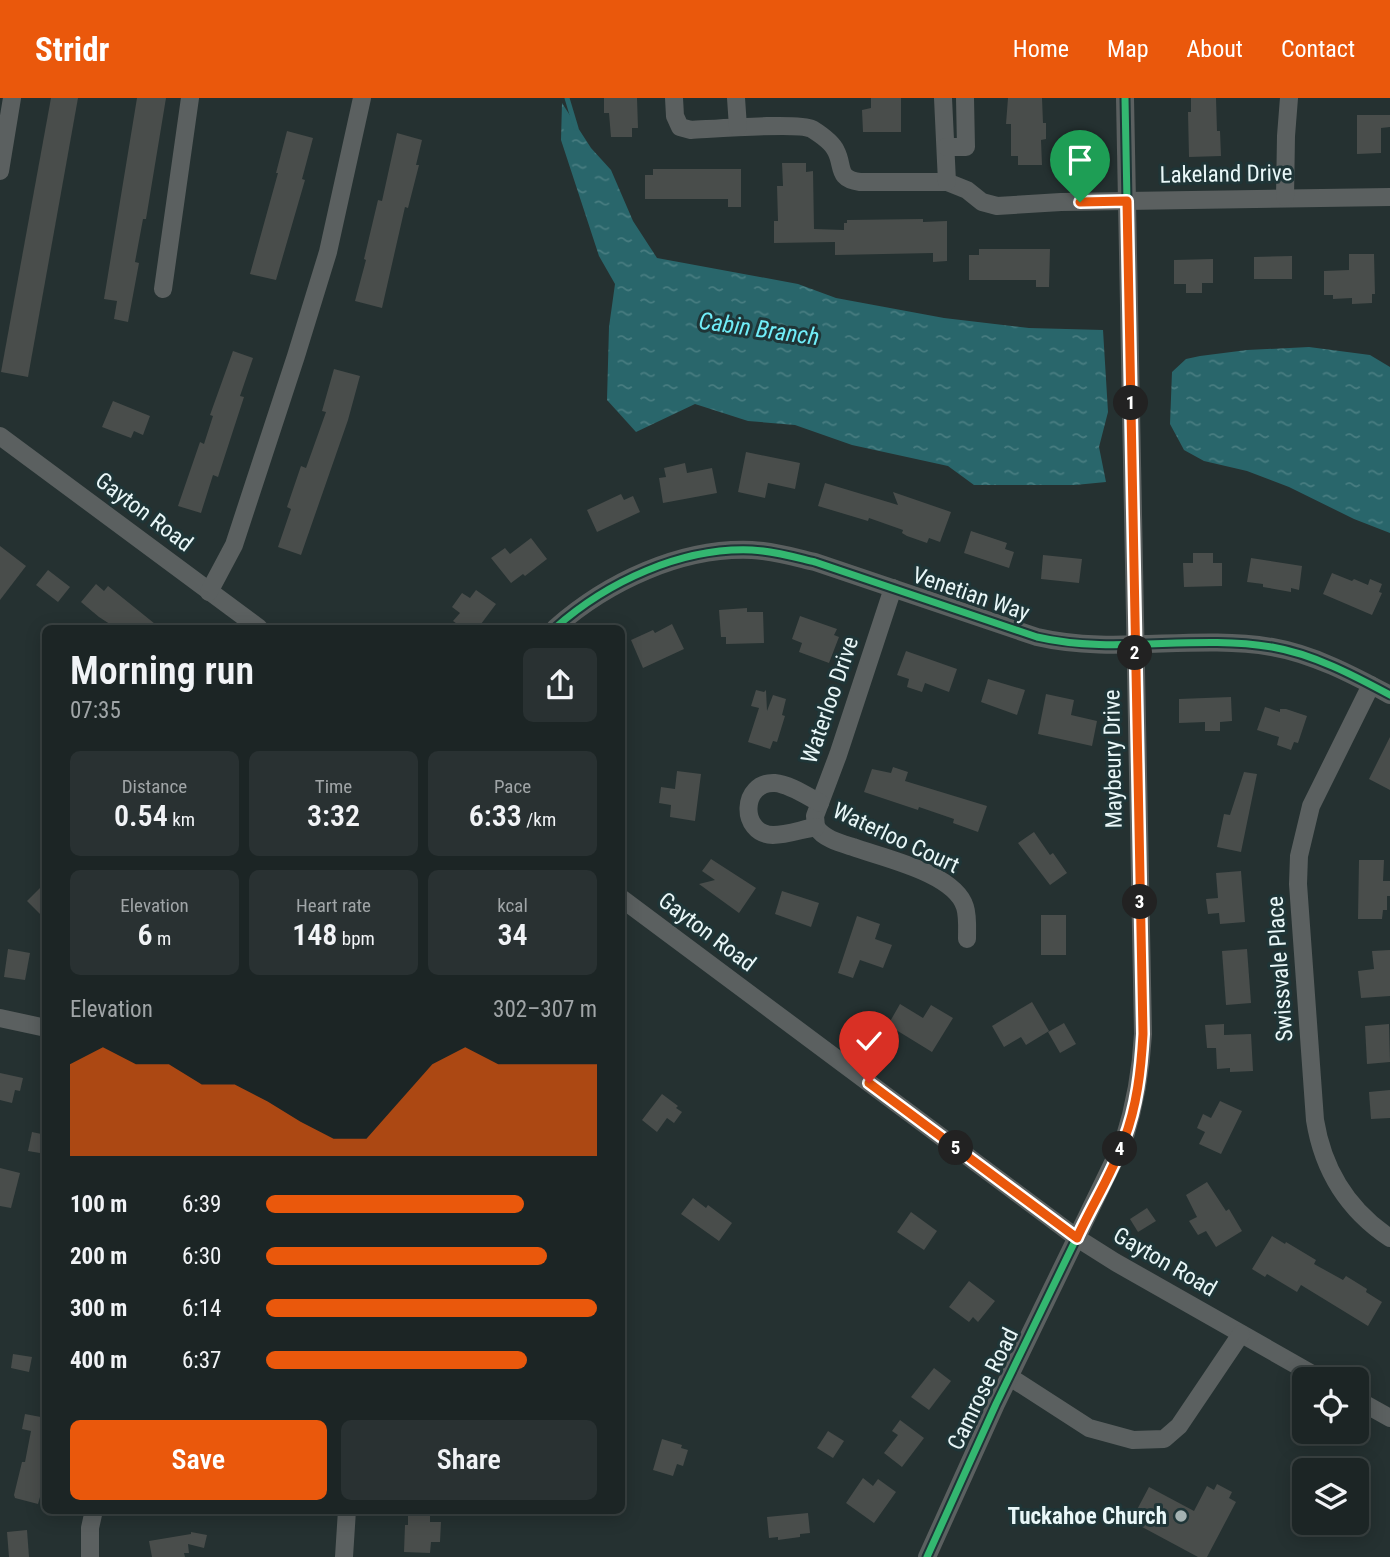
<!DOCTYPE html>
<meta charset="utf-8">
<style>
body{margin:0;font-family:"Roboto Condensed",sans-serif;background:#293132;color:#f1f3f6;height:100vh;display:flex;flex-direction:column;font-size:26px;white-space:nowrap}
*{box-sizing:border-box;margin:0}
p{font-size:23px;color:#a0a5a7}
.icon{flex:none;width:38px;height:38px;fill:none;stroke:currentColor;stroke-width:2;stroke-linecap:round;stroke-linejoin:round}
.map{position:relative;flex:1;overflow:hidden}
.panel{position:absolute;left:42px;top:527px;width:583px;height:889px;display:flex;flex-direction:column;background:#1c2525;border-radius:10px;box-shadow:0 4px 18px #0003,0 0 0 2px #3a4242}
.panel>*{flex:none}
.buttons{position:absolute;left:1292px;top:1269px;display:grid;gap:14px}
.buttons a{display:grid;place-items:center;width:77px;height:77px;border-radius:10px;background:#1c2525;box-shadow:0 4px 18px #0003,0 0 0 2px #3a4242;font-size:35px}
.pin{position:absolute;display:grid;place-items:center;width:60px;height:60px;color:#fff;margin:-72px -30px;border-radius:50% 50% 50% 0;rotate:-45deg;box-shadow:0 0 7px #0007}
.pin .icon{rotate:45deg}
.km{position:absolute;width:35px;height:35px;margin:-18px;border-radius:50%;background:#222;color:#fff;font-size:19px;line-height:35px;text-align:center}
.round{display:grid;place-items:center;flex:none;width:74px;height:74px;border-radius:10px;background:#293132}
.head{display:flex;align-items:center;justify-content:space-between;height:119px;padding:0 28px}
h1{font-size:38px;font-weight:600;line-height:52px}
.metrics{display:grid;grid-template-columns:repeat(3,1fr);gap:10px;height:119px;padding:7px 28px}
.metrics div{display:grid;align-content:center;border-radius:10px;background:#293132;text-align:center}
.metrics b{font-size:30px;font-weight:600}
.metrics small{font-size:19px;font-weight:400}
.metrics p{font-size:19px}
.chart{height:196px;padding:14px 28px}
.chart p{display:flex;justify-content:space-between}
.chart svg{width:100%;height:126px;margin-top:7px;fill:#ea580c;opacity:.7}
.cta{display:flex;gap:14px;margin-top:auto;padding:14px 28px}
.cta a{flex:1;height:80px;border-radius:10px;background:#ea580c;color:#fff;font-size:28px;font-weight:600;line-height:80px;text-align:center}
.cta a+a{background:#293132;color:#f1f3f6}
ul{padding:0 28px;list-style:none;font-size:23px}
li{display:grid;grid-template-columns:112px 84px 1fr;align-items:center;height:52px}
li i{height:18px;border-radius:9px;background:#ea580c}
header{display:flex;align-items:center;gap:42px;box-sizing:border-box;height:98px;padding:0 35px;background:#ea580c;color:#fff}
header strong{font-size:33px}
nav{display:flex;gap:38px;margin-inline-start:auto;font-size:24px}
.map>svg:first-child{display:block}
.water{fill:url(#water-ripples)}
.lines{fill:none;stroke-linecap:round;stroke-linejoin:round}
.stream{stroke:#29666b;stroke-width:5}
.building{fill:#494d4b}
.minor{stroke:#5b6060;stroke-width:18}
.cycleway-casing{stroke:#1f3537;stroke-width:11}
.cycleway{stroke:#33b770;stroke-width:7}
.route-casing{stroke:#fff;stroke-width:14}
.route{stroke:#ea580c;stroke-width:9}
.poi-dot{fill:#a4b2b2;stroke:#1f3537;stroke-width:2.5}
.labels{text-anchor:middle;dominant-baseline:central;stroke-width:6;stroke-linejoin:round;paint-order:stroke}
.street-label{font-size:23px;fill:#e9f7f8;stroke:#1f3537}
.poi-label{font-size:23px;font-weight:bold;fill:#e9f7f8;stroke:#1f3537;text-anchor:end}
.water-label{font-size:24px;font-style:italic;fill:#71eef9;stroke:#1f3537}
</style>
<header>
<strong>Stridr</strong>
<nav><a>Home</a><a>Map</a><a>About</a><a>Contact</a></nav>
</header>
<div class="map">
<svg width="1390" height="1459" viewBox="0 0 1390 1459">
<defs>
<pattern id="water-ripples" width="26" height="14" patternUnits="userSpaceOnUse" patternTransform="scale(1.75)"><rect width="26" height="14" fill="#29666b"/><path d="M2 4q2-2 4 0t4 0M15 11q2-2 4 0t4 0" fill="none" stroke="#487d81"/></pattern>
</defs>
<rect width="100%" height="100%" fill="#253131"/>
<g class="water">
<path d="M562,5L591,50L611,72L633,123L657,160L798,186L836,200L944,220L1029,230L1103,232L1108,314L1099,349L1106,384L1075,387H974L948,368L852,347L795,327L748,323L695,306L636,334L607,302L609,229L615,186L599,158L561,42Z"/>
<path d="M1309,249L1370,257L1390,269V435L1354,421L1289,389L1247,373L1204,363L1184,352L1170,326L1172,274L1186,261L1200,258L1247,252Z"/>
</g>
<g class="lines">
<path class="stream" d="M567,0L576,30"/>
</g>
<g class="building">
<path d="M51,0H78L28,279L1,274Z"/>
<path d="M137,0H166L146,121H143L135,164L139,165L128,224L114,221L117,203L104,201Z"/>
<path d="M604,0H637L638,30H632V39H611L609,15H604Z"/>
<path d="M871,0H901V34H863L862,12L871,10Z"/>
<path d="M1008,0H1042L1043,25H1046V41L1041,42L1042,67H1018V58H1011V26H1006Z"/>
<path d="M1191,0H1216L1217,33H1220L1221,58L1189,59L1188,14H1191Z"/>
<path d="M1357,17H1390V29L1381,30V55L1357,56Z"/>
<path d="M287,33L313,40L302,81L305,82L276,182L250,176L278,75H276Z"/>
<path d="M397,35L422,42L416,67H419L408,110L405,109L382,210L355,203L366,162L364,161L378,102L382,103Z"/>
<path d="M782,65H806V74L813,73L814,131L844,132V125H847V122L923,121V124L947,123V163L933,164V155L835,157V144L774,145V123H778L777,88H783Z"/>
<path d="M653,71H741V109H728V101H645V77H653Z"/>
<path d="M979,151H1050L1049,189H1036V182H969V157H979Z"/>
<path d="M1349,156H1374L1375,196H1372V205L1352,206V200L1333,201V197H1324V173L1349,172Z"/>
<path d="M1292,158V181H1254V159Z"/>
<path d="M1213,161V185H1202V195H1186V186H1174V162Z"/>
<path d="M233,253L253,260L240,298L244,299L218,379L213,377L201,415L178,408L200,344L204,346L213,318L210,317Z"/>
<path d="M334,271L360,278L348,322L301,457L278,449L291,411L287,409L301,368L306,370L326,314L322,313Z"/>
<path d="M113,303L150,318L143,337L134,333L131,340L102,329Z"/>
<path d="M746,354L800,365L795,391L768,385L765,400L738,394Z"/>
<path d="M685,365L687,375L712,370L717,395L663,405L659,380L666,379L664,370Z"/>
<path d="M825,385L898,407L893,394L951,414L940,444L929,440L927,445L907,438L902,435L903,432L869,420L868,423L818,408Z"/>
<path d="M621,396L624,402L633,398L640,414L597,434L587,412Z"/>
<path d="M971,433L1007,445L1005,451L1014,454L1009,470L964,455Z"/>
<path d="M531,440L547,461L525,478L523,476L511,485L491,460L505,450L510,456Z"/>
<path d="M0,448L26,468L0,502Z"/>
<path d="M1193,455H1213V465H1222V488L1184,489L1183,465H1193Z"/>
<path d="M1043,457L1082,461L1079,485L1041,481Z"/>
<path d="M1251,460L1302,468L1299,492L1291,490V494L1263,489V486L1247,484Z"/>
<path d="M48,472L70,489L58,504L36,487Z"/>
<path d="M1332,475L1352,483L1354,481L1368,487L1370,481L1382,486L1379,494L1382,495L1372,517L1323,496Z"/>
<path d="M96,486L104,493L108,488L160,530H116L99,519L81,504Z"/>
<path d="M476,492L496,506L478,530H463L453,523L460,515L452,509L462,495L470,500Z"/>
<path d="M747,510V514H763L764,545L726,546V539H721L719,512Z"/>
<path d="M800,518L837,531L834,537L839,539L829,565L799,554L802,545L792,541Z"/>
<path d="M672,526L684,551L643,570L631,542L653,532L655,535Z"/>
<path d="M906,553L957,571L949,594L925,585L922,594L907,589L909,581L897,577Z"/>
<path d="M988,581L1025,592L1017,617L981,604Z"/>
<path d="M756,592L764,594L766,592L767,613L773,597L786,601L782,617L785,618L777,644L773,643L770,651L748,644L759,610L751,608Z"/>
<path d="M1046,596L1074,602L1071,617L1097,623L1092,648L1038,636Z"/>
<path d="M1231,599L1232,623L1220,624V633H1205V624L1179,625V601Z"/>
<path d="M1265,609L1280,614V611H1286L1307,618L1298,645L1294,644L1291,652L1277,647L1279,639L1257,632Z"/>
<path d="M1390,639V692L1369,681Z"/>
<path d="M893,669L908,674L905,683L987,708L978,734L953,725L954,721L919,709L918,712L864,694L872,671L891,675Z"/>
<path d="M677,673L701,676L695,723L670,719L671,707L659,705L661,689L675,691Z"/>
<path d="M1244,674L1257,676L1241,754L1217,749L1224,716L1230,717Z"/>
<path d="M1034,734L1050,757L1053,755L1067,775L1050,787L1018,745Z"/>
<path d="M711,761L756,790L739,815L699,786L715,782L702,773Z"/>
<path d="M1359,762H1384L1383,783H1390V798H1387V812H1383L1382,821H1358Z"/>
<path d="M1241,773L1245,824L1220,826L1219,815L1208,816L1206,801L1218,800L1216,775Z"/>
<path d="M46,784V822L27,803Z"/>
<path d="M782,793L819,805L811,829L775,816Z"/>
<rect x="1041" y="817" width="25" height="40"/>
<path d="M857,818L880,826L875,841L892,847L883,870L860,862L853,880L838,875Z"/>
<path d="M8,851L30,855L25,882L4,879Z"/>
<path d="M1247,851L1251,905L1226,907L1222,853Z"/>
<path d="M1390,852V898L1361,900L1358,873L1374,871L1372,853Z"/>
<path d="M1032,904L1049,933L1026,947L1021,939L1004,949L992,928Z"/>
<path d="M900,906L923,920L931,907L953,920L932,954L888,927Z"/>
<path d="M1064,925L1076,946L1060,955L1048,934Z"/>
<path d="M1224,926V937L1251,936L1253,973L1230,974V970L1217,971L1216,950H1207L1205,927Z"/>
<path d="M1389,926L1390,964L1367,966L1365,928Z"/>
<path d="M0,975L23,980L20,993L15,992L12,1005L0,1002Z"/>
<path d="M1390,992V1020L1371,1021L1369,994Z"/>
<path d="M662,996L678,1008L676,1010L682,1014L674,1025L667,1020L657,1034L642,1022Z"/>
<path d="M1220,1003L1242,1013L1221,1056L1199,1046L1205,1034L1197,1030L1203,1016L1211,1020Z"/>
<path d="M32,1034L46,1037V1056L28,1053Z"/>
<path d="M0,1070L20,1075L11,1110L0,1108Z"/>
<path d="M1207,1084L1226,1113L1229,1111L1242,1133L1216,1149L1206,1133L1198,1137L1189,1123L1197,1119L1186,1097Z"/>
<path d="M693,1100L706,1110L708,1107L732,1125L719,1143L681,1116Z"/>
<path d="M1147,1110L1156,1123L1138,1134L1130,1121Z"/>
<path d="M911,1114L937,1133L924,1152L897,1134Z"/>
<path d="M1272,1138L1285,1146L1286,1144L1316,1162L1314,1166L1343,1182L1346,1178L1367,1191L1366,1194L1382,1204L1368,1228L1301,1187L1297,1194L1267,1176L1265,1179L1252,1171Z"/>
<path d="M969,1183L995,1203L978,1224L973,1219L969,1224L949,1209Z"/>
<path d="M13,1256L32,1259L29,1274L11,1270Z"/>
<path d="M934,1270L951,1283L929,1312L911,1299Z"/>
<path d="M25,1316L46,1320V1378L38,1406L15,1400L14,1397L22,1364H25L31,1333L22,1331Z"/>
<path d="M900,1322L924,1340L902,1369L884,1355L898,1337L892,1333Z"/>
<path d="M828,1333L844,1343L833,1360L817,1350Z"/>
<path d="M662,1341L682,1347L681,1350L688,1352L683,1368L677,1366L673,1378L653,1372Z"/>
<path d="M863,1380L873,1388L878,1381L896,1394L874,1425L846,1405Z"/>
<path d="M1217,1386L1232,1394L1229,1400L1236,1404L1207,1459H1198L1131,1423L1149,1389L1194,1413L1207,1388L1214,1392Z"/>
<path d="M808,1415L810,1435L800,1436V1439L778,1442V1439L769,1440L767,1419Z"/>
<path d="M408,1417L430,1418V1424H441L440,1444H431L430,1455L404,1454L405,1427H408Z"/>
<path d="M27,1432L29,1459H9L7,1434Z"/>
<path d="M191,1434L207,1437L204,1450L188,1446L189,1455H184L185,1459H152L149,1443L191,1436Z"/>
</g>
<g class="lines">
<g class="minor">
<path d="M674,0L675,18L680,29L691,32C712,31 798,24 812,31C820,36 832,44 836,53C844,68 836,81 860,84H947L967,92L982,104L997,108L1061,104L1390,99"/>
<path d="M736,0L738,29"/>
<path d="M943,0L947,84"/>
<path d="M946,49H966L965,0"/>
<path d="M0,73L12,0"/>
<path d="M1285,99L1286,38L1289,0"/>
<path d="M163,191L190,0"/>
<path d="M0,338L259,530"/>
<path d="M209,494L234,447L296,258L328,154L362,0"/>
<path d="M555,530C607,484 681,449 752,452C774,453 794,459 815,464L1037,539C1114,557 1194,536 1272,549C1313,556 1353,577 1390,597"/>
<path d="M1371,587L1311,708L1299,758L1298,786L1315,1022C1323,1072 1348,1112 1390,1140"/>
<path d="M816,729L815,718L838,657L893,490"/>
<path d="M816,729C824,741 840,745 853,749C883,760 955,775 965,809C968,818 967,831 967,841"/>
<path d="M816,729C803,731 787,737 773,737C739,736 741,683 775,685C789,686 807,698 820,705"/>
<path d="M621,800L1077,1140L1115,1164L1321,1281"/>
<path d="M0,920L46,930"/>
<path d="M1010,1279L1089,1330L1133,1342L1164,1341L1179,1328L1241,1236"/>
<path d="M1356,1301L1390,1320"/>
<path d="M90,1459V1430L94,1412"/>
<path d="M344,1459L347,1412"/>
<path d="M927,1459L996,1306L1124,1042C1135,1007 1141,973 1143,936L1125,0"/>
</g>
<defs>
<g id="cycleway">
<path d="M555,530C607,484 681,449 752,452C774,453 794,459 815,464L1037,539C1114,557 1194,536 1272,549C1313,556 1353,577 1390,597"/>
<path d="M927,1459L996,1306L1124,1042C1135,1007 1141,973 1143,936L1125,0"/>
</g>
</defs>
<use href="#cycleway" class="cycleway-casing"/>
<use href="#cycleway" class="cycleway"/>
</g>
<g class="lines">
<defs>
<path id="route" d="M869,985L1077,1140C1092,1107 1112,1076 1124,1042C1137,1008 1141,972 1143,936L1127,103L1080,104"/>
</defs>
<use href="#route" class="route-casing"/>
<use href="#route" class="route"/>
</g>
<circle class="poi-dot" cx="1181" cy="1418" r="7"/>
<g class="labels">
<g class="street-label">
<text transform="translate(1226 76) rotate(-1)">Lakeland Drive</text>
<text transform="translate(144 414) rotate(37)">Gayton Road</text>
<text transform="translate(971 496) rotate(19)">Venetian Way</text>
<text transform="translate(830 602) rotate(-71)">Waterloo Drive</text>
<text transform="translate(1113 661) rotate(-91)">Maybeury Drive</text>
<text transform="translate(896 740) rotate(25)">Waterloo Court</text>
<text transform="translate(707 834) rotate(37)">Gayton Road</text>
<text transform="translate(1280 871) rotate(-94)">Swissvale Place</text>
<text transform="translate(1165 1164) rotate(30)">Gayton Road</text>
<text transform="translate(983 1291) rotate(-64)">Camrose Road</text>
</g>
<g class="poi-label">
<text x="1167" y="1418">Tuckahoe Church</text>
</g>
<g class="water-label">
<text transform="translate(759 231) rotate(8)">Cabin Branch</text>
</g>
</g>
</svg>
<div class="buttons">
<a><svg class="icon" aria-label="locate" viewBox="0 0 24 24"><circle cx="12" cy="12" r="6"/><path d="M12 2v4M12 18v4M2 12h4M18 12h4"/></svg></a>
<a><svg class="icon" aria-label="layers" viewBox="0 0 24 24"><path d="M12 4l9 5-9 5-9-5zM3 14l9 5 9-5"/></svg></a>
</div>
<div class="pin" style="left:1080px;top:104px;background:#1e9e55"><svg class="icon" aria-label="arrive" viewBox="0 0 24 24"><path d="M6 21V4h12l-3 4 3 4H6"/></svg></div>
<div class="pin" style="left:869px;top:985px;background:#d93025"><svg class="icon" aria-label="check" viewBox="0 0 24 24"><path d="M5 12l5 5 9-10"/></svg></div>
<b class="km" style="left:1131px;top:305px">1</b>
<b class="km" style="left:1135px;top:555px">2</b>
<b class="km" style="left:1140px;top:804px">3</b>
<b class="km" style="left:1120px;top:1051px">4</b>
<b class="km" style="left:956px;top:1050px">5</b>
<section class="panel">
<div class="head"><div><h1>Morning run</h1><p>07:35</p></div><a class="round"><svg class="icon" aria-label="share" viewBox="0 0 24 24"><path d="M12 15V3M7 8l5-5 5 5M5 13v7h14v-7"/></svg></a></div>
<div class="metrics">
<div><p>Distance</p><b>0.54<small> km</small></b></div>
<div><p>Time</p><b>3:32</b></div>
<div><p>Pace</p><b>6:33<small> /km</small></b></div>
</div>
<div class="metrics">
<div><p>Elevation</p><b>6<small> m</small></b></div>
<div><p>Heart rate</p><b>148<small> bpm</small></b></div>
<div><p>kcal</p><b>34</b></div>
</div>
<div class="chart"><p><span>Elevation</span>302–307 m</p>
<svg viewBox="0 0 160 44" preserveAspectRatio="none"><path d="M0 44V12L10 6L20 12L30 12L40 19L50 19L60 25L70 32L80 38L90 38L100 25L110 12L120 6L130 12L140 12L150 12L160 12V44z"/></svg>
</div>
<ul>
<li><b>100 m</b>6:39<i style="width:78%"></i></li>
<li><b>200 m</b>6:30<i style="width:85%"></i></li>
<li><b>300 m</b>6:14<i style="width:100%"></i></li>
<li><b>400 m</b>6:37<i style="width:79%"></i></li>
</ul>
<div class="cta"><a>Save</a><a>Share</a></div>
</section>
</div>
